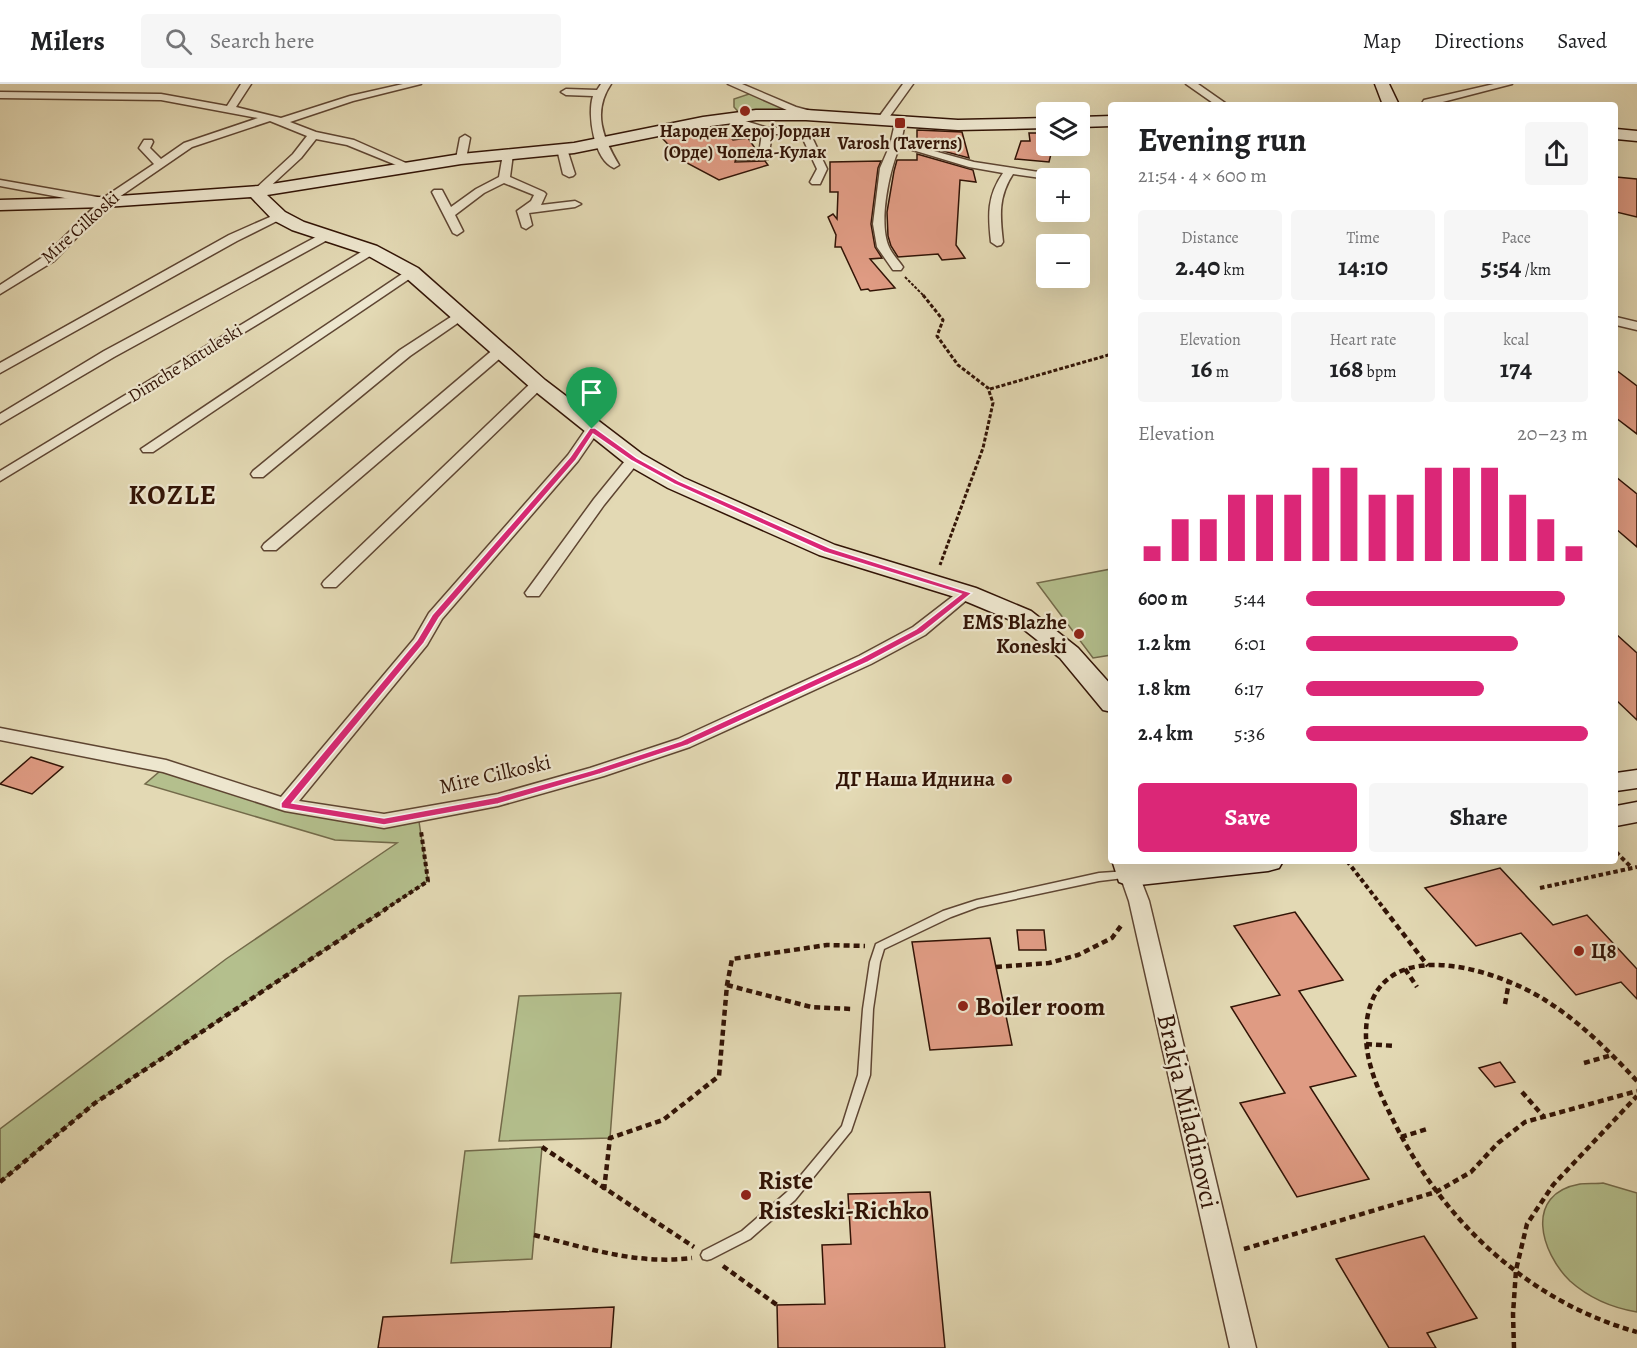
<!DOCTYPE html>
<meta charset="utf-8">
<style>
body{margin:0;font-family:Alegreya,serif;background:#f6f6f6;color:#202124;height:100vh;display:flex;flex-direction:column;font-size:22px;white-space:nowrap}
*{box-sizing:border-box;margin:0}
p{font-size:20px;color:#757577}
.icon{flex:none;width:33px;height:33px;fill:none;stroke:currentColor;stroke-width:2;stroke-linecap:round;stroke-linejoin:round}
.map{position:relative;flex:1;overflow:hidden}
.details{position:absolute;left:1108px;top:18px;width:510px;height:762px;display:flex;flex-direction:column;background:#fff;border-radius:6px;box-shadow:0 6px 24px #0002}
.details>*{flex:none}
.buttons{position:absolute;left:1036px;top:18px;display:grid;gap:12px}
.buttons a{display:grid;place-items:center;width:54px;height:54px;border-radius:6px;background:#fff;box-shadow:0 6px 24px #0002;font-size:30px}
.pin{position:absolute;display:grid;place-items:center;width:51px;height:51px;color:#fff;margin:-62px -26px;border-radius:50% 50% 50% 0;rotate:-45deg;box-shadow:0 0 6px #0007}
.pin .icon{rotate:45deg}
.round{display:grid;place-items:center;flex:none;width:63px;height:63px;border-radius:6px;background:#f6f6f6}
.summary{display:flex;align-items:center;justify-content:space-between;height:102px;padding:0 30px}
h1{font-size:33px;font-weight:700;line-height:45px}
.metrics{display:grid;grid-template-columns:repeat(3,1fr);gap:9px;height:102px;padding:6px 30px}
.metrics div{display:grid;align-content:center;border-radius:6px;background:#f6f6f6;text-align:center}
.metrics b{font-size:26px;font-weight:700}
.metrics small{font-size:16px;font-weight:400}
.metrics p{font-size:16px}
.chart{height:168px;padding:12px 30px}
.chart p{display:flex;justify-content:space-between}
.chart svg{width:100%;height:108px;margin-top:6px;stroke:#db2777;stroke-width:6}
.primary-button{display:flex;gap:12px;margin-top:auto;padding:12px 30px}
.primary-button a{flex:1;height:69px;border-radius:6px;background:#db2777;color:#fff;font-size:24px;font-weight:700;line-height:69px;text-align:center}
.primary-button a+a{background:#f6f6f6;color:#202124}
ul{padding:0 30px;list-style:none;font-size:20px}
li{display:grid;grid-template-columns:96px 72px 1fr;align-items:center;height:45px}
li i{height:15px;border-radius:8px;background:#db2777}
header{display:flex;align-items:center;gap:36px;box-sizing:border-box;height:84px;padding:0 30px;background:#fff;border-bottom:2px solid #e0e0e0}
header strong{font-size:28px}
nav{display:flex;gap:33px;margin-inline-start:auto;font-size:21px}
.search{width:420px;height:54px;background:#f6f6f6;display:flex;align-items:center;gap:15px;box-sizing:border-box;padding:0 21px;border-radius:6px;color:#757577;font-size:22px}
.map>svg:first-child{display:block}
.green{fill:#b4bf8d;stroke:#736a4a;stroke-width:1.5}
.building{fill:#df9b83;stroke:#321406;stroke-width:1.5}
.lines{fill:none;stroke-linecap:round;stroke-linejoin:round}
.lane-casing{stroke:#5e4532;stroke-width:3}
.street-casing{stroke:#5e4532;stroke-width:3}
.secondary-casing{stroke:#321406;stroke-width:3}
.path-far3{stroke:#321406;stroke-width:2;stroke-dasharray:3 1.5;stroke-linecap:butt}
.path-far2{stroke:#321406;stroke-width:3;stroke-dasharray:4 2;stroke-linecap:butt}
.path-far1{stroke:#321406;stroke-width:4;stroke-dasharray:4.5 3;stroke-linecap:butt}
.path{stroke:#321406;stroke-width:4.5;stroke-dasharray:6 4;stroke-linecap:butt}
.lane{fill:#ede6ce;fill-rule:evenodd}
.street{fill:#ede6ce;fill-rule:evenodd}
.secondary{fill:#ede6ce;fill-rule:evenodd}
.route{fill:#db2777;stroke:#fff;stroke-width:1.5;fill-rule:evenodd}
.poi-dot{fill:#8f2418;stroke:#ede6ce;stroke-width:2}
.labels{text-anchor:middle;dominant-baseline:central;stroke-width:4.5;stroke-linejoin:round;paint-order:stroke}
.far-poi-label{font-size:18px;font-weight:bold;fill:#321406;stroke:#ede6ce}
.far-street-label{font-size:18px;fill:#321406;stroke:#ede6ce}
.poi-label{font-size:21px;font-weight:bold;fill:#321406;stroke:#ede6ce;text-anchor:end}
.street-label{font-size:21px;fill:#321406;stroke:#ede6ce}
.near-poi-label{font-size:26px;font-weight:bold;fill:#321406;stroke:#ede6ce;text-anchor:start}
.near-street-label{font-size:26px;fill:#321406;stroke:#ede6ce}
.district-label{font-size:27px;font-weight:bold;letter-spacing:1.5px;fill:#321406;stroke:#ede6ce}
</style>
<header>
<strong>Milers</strong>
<div class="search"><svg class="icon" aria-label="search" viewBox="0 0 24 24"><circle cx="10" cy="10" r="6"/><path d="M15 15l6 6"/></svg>Search here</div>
<nav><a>Map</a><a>Directions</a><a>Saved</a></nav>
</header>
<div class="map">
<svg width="1637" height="1264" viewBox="0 0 1637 1264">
<rect width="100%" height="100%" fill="#e3d9b4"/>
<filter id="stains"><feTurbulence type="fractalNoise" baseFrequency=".00333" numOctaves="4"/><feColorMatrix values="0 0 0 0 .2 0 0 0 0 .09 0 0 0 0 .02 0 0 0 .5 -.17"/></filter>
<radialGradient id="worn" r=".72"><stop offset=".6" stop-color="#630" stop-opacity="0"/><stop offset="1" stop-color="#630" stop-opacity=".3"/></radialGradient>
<g class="green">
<path d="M752,9L793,25L742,32L734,23V15Z"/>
<path d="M1111,485V571L1093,574L1037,499Z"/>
<path d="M166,682L285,721L384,737L418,731L428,797L95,1019L0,1098V1045L226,875L397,759L335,756L145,700Z"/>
<path d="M621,909L610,1054L499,1057L519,912Z"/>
<path d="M542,1063L532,1175L451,1179L465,1067Z"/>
<path d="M1603,1099L1637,1109V1228C1613,1224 1589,1214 1570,1197C1541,1169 1523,1110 1580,1100C1587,1099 1596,1100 1603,1099Z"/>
</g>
<g class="building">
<path d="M720,43L733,56L748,54L757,67L737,70L735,78L765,77L768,81L719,96L685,78L662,54Z"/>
<path d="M917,46L962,48L969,74L917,60Z"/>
<path d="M1029,49H1047V62H1053L1049,78L1015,75L1021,57H1030Z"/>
<path d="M917,70L973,86L976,98L960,96L956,161L965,174L942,176L938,170L898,173L891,162L888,152L887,128L894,87L897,76H917Z"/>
<path d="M881,77L878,84L871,140L875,163L882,174L870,175L895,204L870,207L868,205L861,206L841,163H835L836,151L828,133L833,130L837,135L838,108H830V78Z"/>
<path d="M1616,93L1637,95V133L1616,128Z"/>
<path d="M1616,286L1637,302V350L1616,334Z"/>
<path d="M1616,393L1637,410V463L1616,445Z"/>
<path d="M1616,550L1637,569V636L1616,616Z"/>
<path d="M31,673L63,683L32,710L0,700Z"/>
<path d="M1500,784L1553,841L1587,831L1637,885V915L1621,898L1576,911L1521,849L1476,862L1425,804Z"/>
<path d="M1295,828L1343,896L1299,907L1356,992L1310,1003L1369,1095L1297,1113L1240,1019L1285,1009L1231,923L1280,911L1234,842Z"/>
<path d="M1017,846H1044L1046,866H1019Z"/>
<path d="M990,854L1012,961L930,966L912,858Z"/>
<path d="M1500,978L1515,998L1495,1003L1479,984Z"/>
<path d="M930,1108L945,1264H778L777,1221L825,1220L822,1161L851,1160L848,1110Z"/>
<path d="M1424,1152L1477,1234L1427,1249L1436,1264H1389L1336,1175Z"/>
<path d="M614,1223L611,1264H378L383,1233Z"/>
</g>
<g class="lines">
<defs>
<path id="lane" d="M1128,787L1132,789L1133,791L1132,793L1099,797L978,823L951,833L884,865L880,878L873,925L870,991L851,1047L795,1116L750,1155L711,1175L707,1176L703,1175L701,1171L703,1167L742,1147L787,1108L842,1042L858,991L863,925L870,878L876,860L943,827L977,816L1099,789Z"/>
<g id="street">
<path d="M241,0H251L236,23L281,34L350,12L403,0H421L353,17L290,38L316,48L354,56L415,83L410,86L406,85L347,61L316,55L301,74L263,109H255V105L293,70L307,52L270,37L192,63L109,120L54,177L0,210V201L46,171L97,120L0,102V96L103,114L154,80L139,64L144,56H152L153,58L150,64L161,75L184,59L258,34L161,16L0,14V8L161,10L227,22Z"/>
<path d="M601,0H611C592,28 603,54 619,81L614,84C594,76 587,30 593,12L566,11L561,8L566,5L597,6Z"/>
<path d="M728,0H742L796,23L826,31L821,34L789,27Z"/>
<path d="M903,0H913L885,39H877L876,37Z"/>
<path d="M1186,0H1198L1228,21H1216Z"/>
<path d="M1494,0H1512L1431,21H1421L1424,16Z"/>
<path d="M726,31L768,44H789L811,51L827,85L820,100H812L810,98L817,85L803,55L788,50H772L768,75L737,76V72L759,70L762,49L722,36V32Z"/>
<path d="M900,36L905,39L901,58L974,78L1045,89L1047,91L1041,94L1013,90C998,113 1000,132 1003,158L1001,161L997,162L991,158C988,131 987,112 1003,89L969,83L906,64H899C889,88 878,139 889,163C892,170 899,177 903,183L901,186H893L877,163L873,140L880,84L890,61L895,39Z"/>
<path d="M465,51L470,54L466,75L461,78L456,75L460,54Z"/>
<path d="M562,62L567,65L575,90L573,92L569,93L563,90L557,65Z"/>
<path d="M508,67L513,70L510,93L544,108L546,110L541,121L575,117L581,120L575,123L529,129L532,141L526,145L522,143L517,127L531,117L534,111L504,99L484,109L455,131L463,147L457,151L453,149L432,108L434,106H442L451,123L476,105L499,93L503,70Z"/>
<path d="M279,129L283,130V134L237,157L0,289V279L229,151Z"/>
<path d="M327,147L331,148V154L114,273L0,340V330L104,267Z"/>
<path d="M371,162L377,166L375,169L0,397V387Z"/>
<path d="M411,184L415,185L417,188L415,191L153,368H143L141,365Z"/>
<path d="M460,227L466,231L465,234L410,272L263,393H253L251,390L253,387L400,266Z"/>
<path d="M1616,233L1637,238V246L1616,241Z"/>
<path d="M500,263L505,264L507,267L505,270L276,466H264L262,463L264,460L495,264Z"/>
<path d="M538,296L543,297L545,300L543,303L336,503H324L322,500L324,497L533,297Z"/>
<path d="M593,341L600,345L578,377L442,535L427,561L299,717L384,730L498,710L590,684L678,655L859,572L913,543L961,506L967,504L975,509L925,551L871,580L690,663L604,692L498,722L384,744L285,727L163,688L0,656V644L166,676L281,713L414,555L429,529L568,371L588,342Z"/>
<path d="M634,371L641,375L604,421L539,512H527L525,509L594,415L629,372Z"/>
<path d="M1130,784L1137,786L1149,817L1256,1264H1230L1129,817L1120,791L1123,786Z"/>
</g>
<g id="secondary">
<path d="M1375,0H1389L1399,21H1383Z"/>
<path d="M756,26H806L958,36L1047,34V44L958,46L806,36H756L703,43L574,69L461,80L267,111L285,128L304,138L377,162L418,184L545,296L642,370L684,394L835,461L976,504L1031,527L1078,564L1112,602V628L1103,626L1060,574L1013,537L958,514L819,471L668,404L626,380L531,304L404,192L365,170L292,146L273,136L251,113L105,123L0,126V116L105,113L259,102L461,70L574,59L703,33Z"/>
<path d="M1112,32V42L1080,43V33Z"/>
<path d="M1616,45L1637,47V57L1616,55Z"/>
<path d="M1637,686V704L1616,707V689Z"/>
<path d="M1637,718V738L1616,742V722Z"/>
<path d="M1112,776L1141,777L1142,779L1165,777H1283L1279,784L1268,787L1130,802L1119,798Z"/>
</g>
</defs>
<use href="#lane" class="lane-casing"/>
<use href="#street" class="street-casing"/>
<use href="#secondary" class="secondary-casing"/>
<path class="path-far3" d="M905,193L924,212"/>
<g class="path-far2">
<path d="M923,211L943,236L937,252L958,281L988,304L993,319L983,364L940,481"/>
<path d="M990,305L1112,270"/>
</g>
<g class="path-far1">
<path d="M1616,768L1632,784"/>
<path d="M1347,777L1385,826"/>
<path d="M1540,804L1637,783"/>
<path d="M384,826L428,797L421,747"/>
</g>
<g class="path">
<path d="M1384,825L1428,882"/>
<path d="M996,883L1049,879L1078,871L1112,854L1123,839"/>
<path d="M1405,885L1417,903"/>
<path d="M727,901L811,923L852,925"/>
<path d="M1505,920L1509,898"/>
<path d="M1366,960L1395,962"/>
<path d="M1584,979L1612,971"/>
<path d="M1637,997C1609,967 1580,938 1545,916C1498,886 1385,849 1368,930C1360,969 1377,1004 1394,1038C1443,1137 1529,1218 1637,1248"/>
<path d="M1522,1008L1543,1032"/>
<path d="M1401,1053L1427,1045"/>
<path d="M542,1063L694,1163"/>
<path d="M0,1098L95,1019L386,825"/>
<path d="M604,1106L610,1054L663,1036L719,992L727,901L732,875L827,861L865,862"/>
<path d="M534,1151C587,1164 637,1181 692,1174"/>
<path d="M1244,1165L1436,1108L1471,1088L1498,1059L1525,1038L1637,1007"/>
<path d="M723,1182L777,1221"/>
<path d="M1514,1264L1513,1230L1516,1186L1527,1140L1553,1101L1637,1012"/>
</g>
<use href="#lane" class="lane"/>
<use href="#street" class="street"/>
<use href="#secondary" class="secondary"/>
</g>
<path class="route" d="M590,344H595L637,374L679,397L830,464L972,509L922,549L868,578L688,661L600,690L498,720L384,741L281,724V719L417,556L432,531L570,373ZM593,350L632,377L674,400L824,468L961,510L916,545L861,574L681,657L593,686L497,713L384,734L292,719L424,559L439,534L576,376Z"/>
<g class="poi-dot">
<circle cx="745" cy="27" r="6"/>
<rect x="894" y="33" width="12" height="12" rx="3"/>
<circle cx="1079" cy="550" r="6"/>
<circle cx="1007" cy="695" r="6"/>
<circle cx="1579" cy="867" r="6"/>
<circle cx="963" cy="922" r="6"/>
<circle cx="746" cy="1111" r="6"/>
</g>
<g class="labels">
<g class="far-poi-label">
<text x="745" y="47">Народен Херој Јордан<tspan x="745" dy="21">(Орде) Чопела-Кулак</tspan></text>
<text x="900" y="59">Varosh (Taverns)</text>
</g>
<g class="far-street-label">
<text transform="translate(80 143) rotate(-42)">Mire Cilkoski</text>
<text transform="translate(185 279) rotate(-32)">Dimche Antuleski</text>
</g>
<g class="poi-label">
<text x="1067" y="538">EMS Blazhe<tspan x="1067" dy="24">Koneski</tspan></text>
<text x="995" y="695">ДГ Наша Иднина</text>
<text x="1591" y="867" text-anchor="start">Ц8</text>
</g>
<g class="street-label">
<text transform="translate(495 690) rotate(-13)">Mire Cilkoski</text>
</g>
<g class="near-poi-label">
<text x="975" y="922">Boiler room</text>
<text x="758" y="1096">Riste<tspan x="758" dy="30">Risteski-Richko</tspan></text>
</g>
<g class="near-street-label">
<text transform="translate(1188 1027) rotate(77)">Brakja Miladinovci</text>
</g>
<g class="district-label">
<text x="173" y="411">KOZLE</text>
</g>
</g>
<rect width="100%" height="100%" filter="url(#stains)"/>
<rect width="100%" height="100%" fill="url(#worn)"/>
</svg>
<div class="buttons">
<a><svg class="icon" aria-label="layers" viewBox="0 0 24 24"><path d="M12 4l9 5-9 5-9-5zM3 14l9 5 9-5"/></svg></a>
<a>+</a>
<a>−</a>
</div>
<div class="pin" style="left:592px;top:345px;background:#1e9e55"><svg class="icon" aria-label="arrive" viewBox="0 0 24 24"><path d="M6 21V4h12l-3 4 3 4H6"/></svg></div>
<section class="details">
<div class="summary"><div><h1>Evening run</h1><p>21:54 · 4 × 600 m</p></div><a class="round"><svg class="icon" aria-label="share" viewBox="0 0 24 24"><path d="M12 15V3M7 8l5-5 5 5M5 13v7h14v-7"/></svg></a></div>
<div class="metrics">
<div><p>Distance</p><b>2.40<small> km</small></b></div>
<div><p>Time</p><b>14:10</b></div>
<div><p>Pace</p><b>5:54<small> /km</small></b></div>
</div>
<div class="metrics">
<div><p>Elevation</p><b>16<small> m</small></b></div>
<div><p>Heart rate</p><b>168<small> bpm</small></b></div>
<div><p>kcal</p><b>174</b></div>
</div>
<div class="chart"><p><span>Elevation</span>20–23 m</p>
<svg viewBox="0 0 160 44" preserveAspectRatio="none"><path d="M5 44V38M15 44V27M25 44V27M35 44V17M45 44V17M55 44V17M65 44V6M75 44V6M85 44V17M95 44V17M105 44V6M115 44V6M125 44V6M135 44V17M145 44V27M155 44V38"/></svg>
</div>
<ul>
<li><b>600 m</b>5:44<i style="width:92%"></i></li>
<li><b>1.2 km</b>6:01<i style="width:75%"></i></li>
<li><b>1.8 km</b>6:17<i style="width:63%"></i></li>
<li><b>2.4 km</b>5:36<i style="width:100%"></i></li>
</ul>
<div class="primary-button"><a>Save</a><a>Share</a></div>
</section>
</div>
